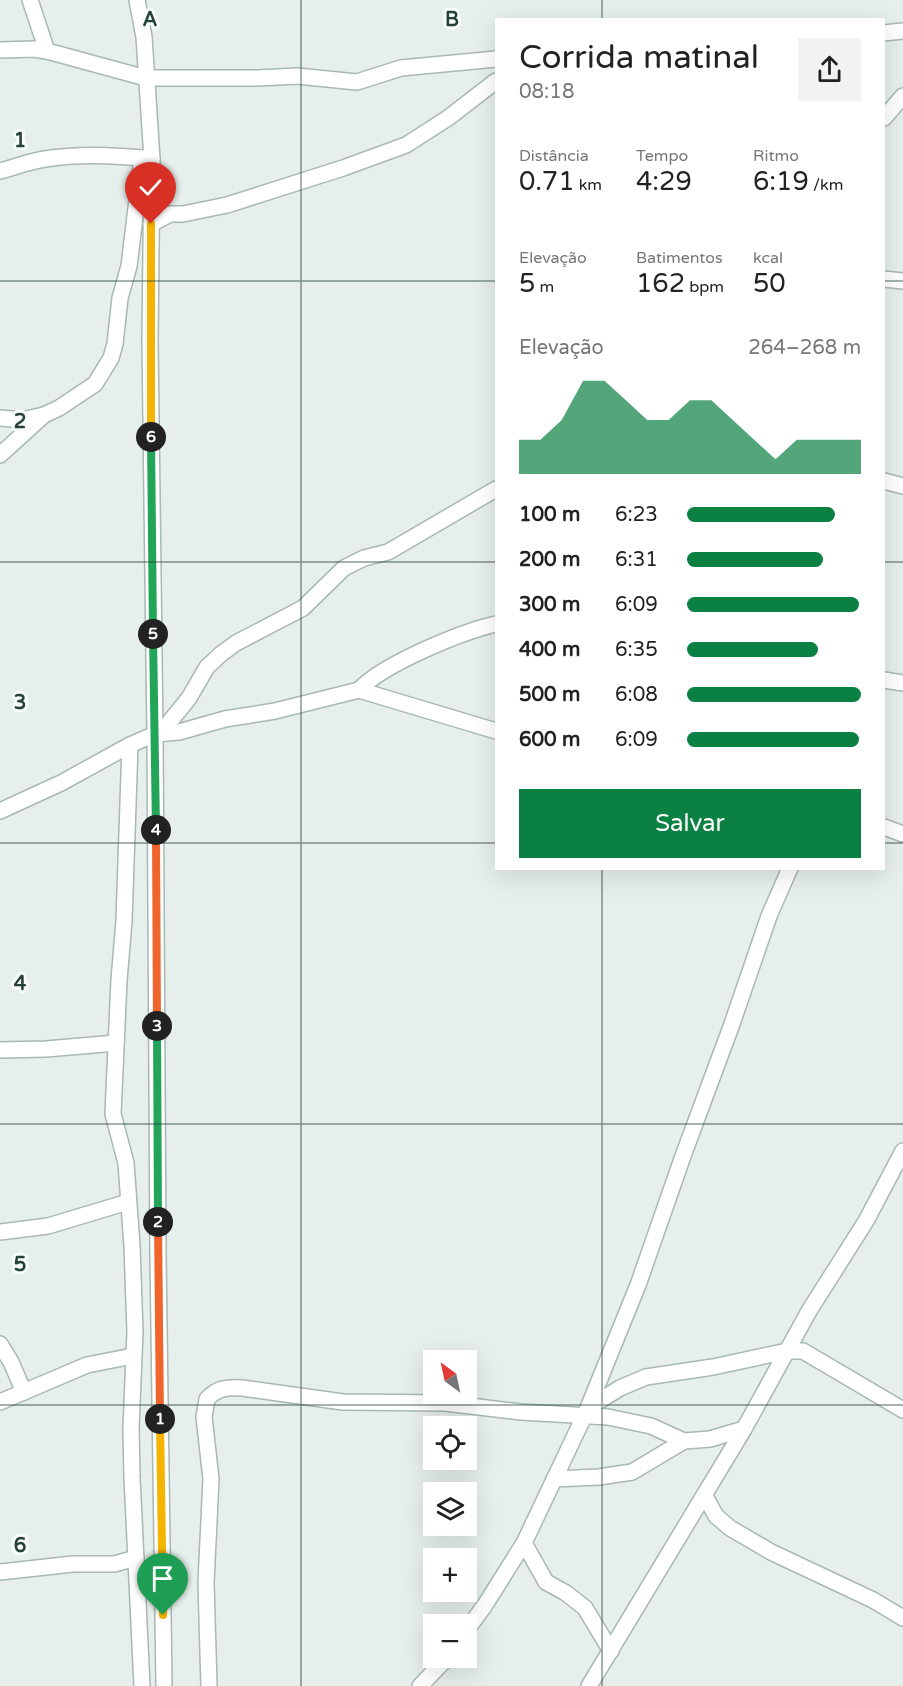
<!DOCTYPE html>
<html lang="pt">
<meta charset="utf-8">
<style>
body{margin:0;font-family:"Varela Round",sans-serif;background:#f2f2f2;color:#222;height:100vh;display:flex;flex-direction:column;font-size:22px;white-space:nowrap}
*{box-sizing:border-box;margin:0}
p{font-size:20px;color:#767676}
.icon{flex:none;width:33px;height:33px;fill:none;stroke:currentColor;stroke-width:2;stroke-linecap:round;stroke-linejoin:round}
.map{position:relative;flex:1;overflow:hidden}
.side{position:absolute;left:495px;top:18px;width:390px;height:852px;display:flex;flex-direction:column;background:#fff;border-radius:0px;box-shadow:0 6px 24px #0002}
.side>*{flex:none}
.needle{width:39px;rotate:327deg}
.fabs{position:absolute;left:423px;top:1350px;display:grid;gap:12px}
.fabs a{display:grid;place-items:center;width:54px;height:54px;border-radius:0px;background:#fff;box-shadow:0 6px 24px #0002;font-size:30px}
.pin{position:absolute;display:grid;place-items:center;width:51px;height:51px;color:#fff;margin:-62px -26px;border-radius:50% 50% 50% 0;rotate:-45deg;box-shadow:0 0 6px #0007}
.pin .icon{rotate:45deg}
.km{position:absolute;width:30px;height:30px;margin:-15px;border-radius:50%;background:#222;color:#fff;font-size:16px;line-height:30px;text-align:center}
.round{display:grid;place-items:center;flex:none;width:63px;height:63px;border-radius:0px;background:#f2f2f2}
.overview{display:flex;align-items:center;justify-content:space-between;height:102px;padding:0 24px}
h1{font-size:33px;font-weight:600;line-height:45px}
.figures{display:grid;grid-template-columns:repeat(3,1fr);gap:9px;height:102px;padding:6px 24px}
.figures div{display:grid;align-content:center}
.figures b{font-size:26px;font-weight:600}
.figures small{font-size:16px;font-weight:400}
.figures p{font-size:16px}
.chart{height:168px;padding:12px 24px}
.chart p{display:flex;justify-content:space-between}
.chart svg{width:100%;height:108px;margin-top:6px;fill:#0b8043;opacity:.7}
.cta{display:flex;gap:12px;margin-top:auto;padding:12px 24px}
.cta a{flex:1;height:69px;border-radius:0px;background:#0b8043;color:#fff;font-size:24px;font-weight:600;line-height:69px;text-align:center}
ul{padding:0 24px;list-style:none;font-size:20px}
li{display:grid;grid-template-columns:96px 72px 1fr;align-items:center;height:45px}
li i{height:15px;border-radius:8px;background:#0b8043}
.map>svg:first-child{display:block}
.lines{fill:none;stroke-linecap:round;stroke-linejoin:round}
.minor-casing{stroke:#a8b8b2;stroke-width:18}
.minor{stroke:#fff;stroke-width:15}
.split-1-casing{stroke:#fff;stroke-width:12}
.split-2-casing{stroke:#fff;stroke-width:12}
.split-3-casing{stroke:#fff;stroke-width:12}
.split-4-casing{stroke:#fff;stroke-width:12}
.split-5-casing{stroke:#fff;stroke-width:12}
.split-6-casing{stroke:#fff;stroke-width:12}
.split-7-casing{stroke:#fff;stroke-width:12}
.split-1{stroke:#f5b400;stroke-width:8}
.split-2{stroke:#f0652b;stroke-width:8}
.split-3{stroke:#22a559;stroke-width:8}
.split-4{stroke:#f0652b;stroke-width:8}
.split-5{stroke:#22a559;stroke-width:8}
.split-6{stroke:#22a559;stroke-width:8}
.split-7{stroke:#f5b400;stroke-width:8}
.grid{fill:none;stroke:#24423a;stroke-width:1.5;stroke-opacity:0.55}
.grid-label{font-size:20px;text-anchor:middle;font-weight:bold;fill:#24423a;stroke:#f7fbf9;stroke-width:6;stroke-linejoin:round;paint-order:stroke}
</style>
<div class="map">
<svg width="903" height="1686" viewBox="0 0 903 1686">
<rect width="100%" height="100%" fill="#e6efeb"/>
<g class="lines">
<defs>
<g id="minor">
<path d="M30,0L47,51"/>
<path d="M137,0L144,37L152,159L150,341L155,734L158,1256L164,1686"/>
<path d="M884,33L903,31"/>
<path d="M0,50L34,49L47,51L146,78H258L297,76L357,82L401,68L496,59"/>
<path d="M884,118L903,96"/>
<path d="M0,171C15,167 30,161 45,159C81,153 116,155 152,159"/>
<path d="M151,224L170,214H183L227,205L343,168L406,145L448,118L496,81"/>
<path d="M884,279L903,281"/>
<path d="M0,418L22,420L44,415L59,408L95,384L111,358L115,344L120,298L129,266L142,158"/>
<path d="M0,455L44,415"/>
<path d="M884,481L903,486"/>
<path d="M884,680L903,683"/>
<path d="M359,690C383,664 461,632 496,624"/>
<path d="M165,733L168,724L189,698L207,667L221,654L236,643L303,608L344,568L364,558L388,552L496,489"/>
<path d="M130,745L124,921L119,980L113,1114L126,1163L132,1246L135,1332L131,1428L132,1477L142,1686"/>
<path d="M0,811L61,783L130,745L155,734L179,732L225,719L275,711L359,690L496,731"/>
<path d="M884,827L903,834"/>
<path d="M0,1050L46,1049L116,1043"/>
<path d="M0,1232L48,1226L128,1202"/>
<path d="M0,1344L11,1362L24,1392"/>
<path d="M0,1402L87,1365L133,1356"/>
<path d="M588,1408L620,1388L646,1377L713,1367L787,1351H803L903,1410"/>
<path d="M554,1479L599,1477L632,1472L684,1441L710,1439L744,1429"/>
<path d="M705,1496L716,1516L730,1528L771,1552L873,1600L903,1618"/>
<path d="M524,1543L546,1582L566,1593L585,1608L611,1651"/>
<path d="M0,1572L73,1564H114L136,1558"/>
<path d="M466,1631L485,1605L524,1543L588,1408L638,1285L683,1156L732,1024L769,916L790,868"/>
<path d="M209,1686L206,1583L211,1479L204,1417L207,1399C217,1388 227,1387 242,1388L343,1402L445,1403L521,1412L608,1417L651,1426L684,1441"/>
<path d="M420,1686L447,1658"/>
<path d="M589,1686L744,1429L809,1311L866,1221L903,1151"/>
</g>
</defs>
<use href="#minor" class="minor-casing"/>
<use href="#minor" class="minor"/>
</g>
<g class="lines">
<defs>
<path id="split-1" d="M160,1419L163,1615"/>
<path id="split-2" d="M158,1222L160,1419"/>
<path id="split-3" d="M157,1026L158,1222"/>
<path id="split-4" d="M156,830L157,1026"/>
<path id="split-5" d="M153,634L156,830"/>
<path id="split-6" d="M151,437L153,634"/>
<path id="split-7" d="M151,224V437"/>
</defs>
<use href="#split-1" class="split-1-casing"/>
<use href="#split-2" class="split-2-casing"/>
<use href="#split-3" class="split-3-casing"/>
<use href="#split-4" class="split-4-casing"/>
<use href="#split-5" class="split-5-casing"/>
<use href="#split-6" class="split-6-casing"/>
<use href="#split-7" class="split-7-casing"/>
<use href="#split-1" class="split-1"/>
<use href="#split-2" class="split-2"/>
<use href="#split-3" class="split-3"/>
<use href="#split-4" class="split-4"/>
<use href="#split-5" class="split-5"/>
<use href="#split-6" class="split-6"/>
<use href="#split-7" class="split-7"/>
</g>
<path class="grid" d="M301,0V1686M602,0V20M0,281H496M884,281H903M0,562H496M884,562H903M0,843H496M884,843H903M602,868V1686M0,1124H903M0,1405H903"/>
<g class="grid-label">
<text x="150" y="26">A</text>
<text x="452" y="26">B</text>
<text x="20" y="147">1</text>
<text x="20" y="428">2</text>
<text x="20" y="709">3</text>
<text x="20" y="990">4</text>
<text x="20" y="1271">5</text>
<text x="20" y="1552">6</text>
</g>
</svg>
<div class="fabs">
<a><svg class="needle" viewBox="-14 -14 28 28"><path d="M0-13l5 13h-10z" fill="#e53935"/><path d="M0 13l5-13h-10z" fill="#767676"/></svg></a>
<a><svg class="icon" aria-label="locate" viewBox="0 0 24 24"><circle cx="12" cy="12" r="6"/><path d="M12 2v4M12 18v4M2 12h4M18 12h4"/></svg></a>
<a><svg class="icon" aria-label="layers" viewBox="0 0 24 24"><path d="M12 4l9 5-9 5-9-5zM3 14l9 5 9-5"/></svg></a>
<a>+</a>
<a>−</a>
</div>
<div class="pin" style="left:163px;top:1615px;background:#1e9e55"><svg class="icon" aria-label="arrive" viewBox="0 0 24 24"><path d="M6 21V4h12l-3 4 3 4H6"/></svg></div>
<div class="pin" style="left:151px;top:224px;background:#d93025"><svg class="icon" aria-label="check" viewBox="0 0 24 24"><path d="M5 12l5 5 9-10"/></svg></div>
<b class="km" style="left:160px;top:1419px">1</b>
<b class="km" style="left:158px;top:1222px">2</b>
<b class="km" style="left:157px;top:1026px">3</b>
<b class="km" style="left:156px;top:830px">4</b>
<b class="km" style="left:153px;top:634px">5</b>
<b class="km" style="left:151px;top:437px">6</b>
<section class="side">
<div class="overview"><div><h1>Corrida matinal</h1><p>08:18</p></div><a class="round"><svg class="icon" aria-label="share" viewBox="0 0 24 24"><path d="M12 15V3M7 8l5-5 5 5M5 13v7h14v-7"/></svg></a></div>
<div class="figures">
<div><p>Distância</p><b>0.71<small> km</small></b></div>
<div><p>Tempo</p><b>4:29</b></div>
<div><p>Ritmo</p><b>6:19<small> /km</small></b></div>
</div>
<div class="figures">
<div><p>Elevação</p><b>5<small> m</small></b></div>
<div><p>Batimentos</p><b>162<small> bpm</small></b></div>
<div><p>kcal</p><b>50</b></div>
</div>
<div class="chart"><p><span>Elevação</span>264–268 m</p>
<svg viewBox="0 0 160 44" preserveAspectRatio="none"><path d="M0 44V30L10 30L20 22L30 6L40 6L50 14L60 22L70 22L80 14L90 14L100 22L110 30L120 38L130 30L140 30L150 30L160 30V44z"/></svg>
</div>
<ul>
<li><b>100 m</b>6:23<i style="width:85%"></i></li>
<li><b>200 m</b>6:31<i style="width:78%"></i></li>
<li><b>300 m</b>6:09<i style="width:99%"></i></li>
<li><b>400 m</b>6:35<i style="width:75%"></i></li>
<li><b>500 m</b>6:08<i style="width:100%"></i></li>
<li><b>600 m</b>6:09<i style="width:99%"></i></li>
</ul>
<div class="cta"><a>Salvar</a></div>
</section>
</div>
